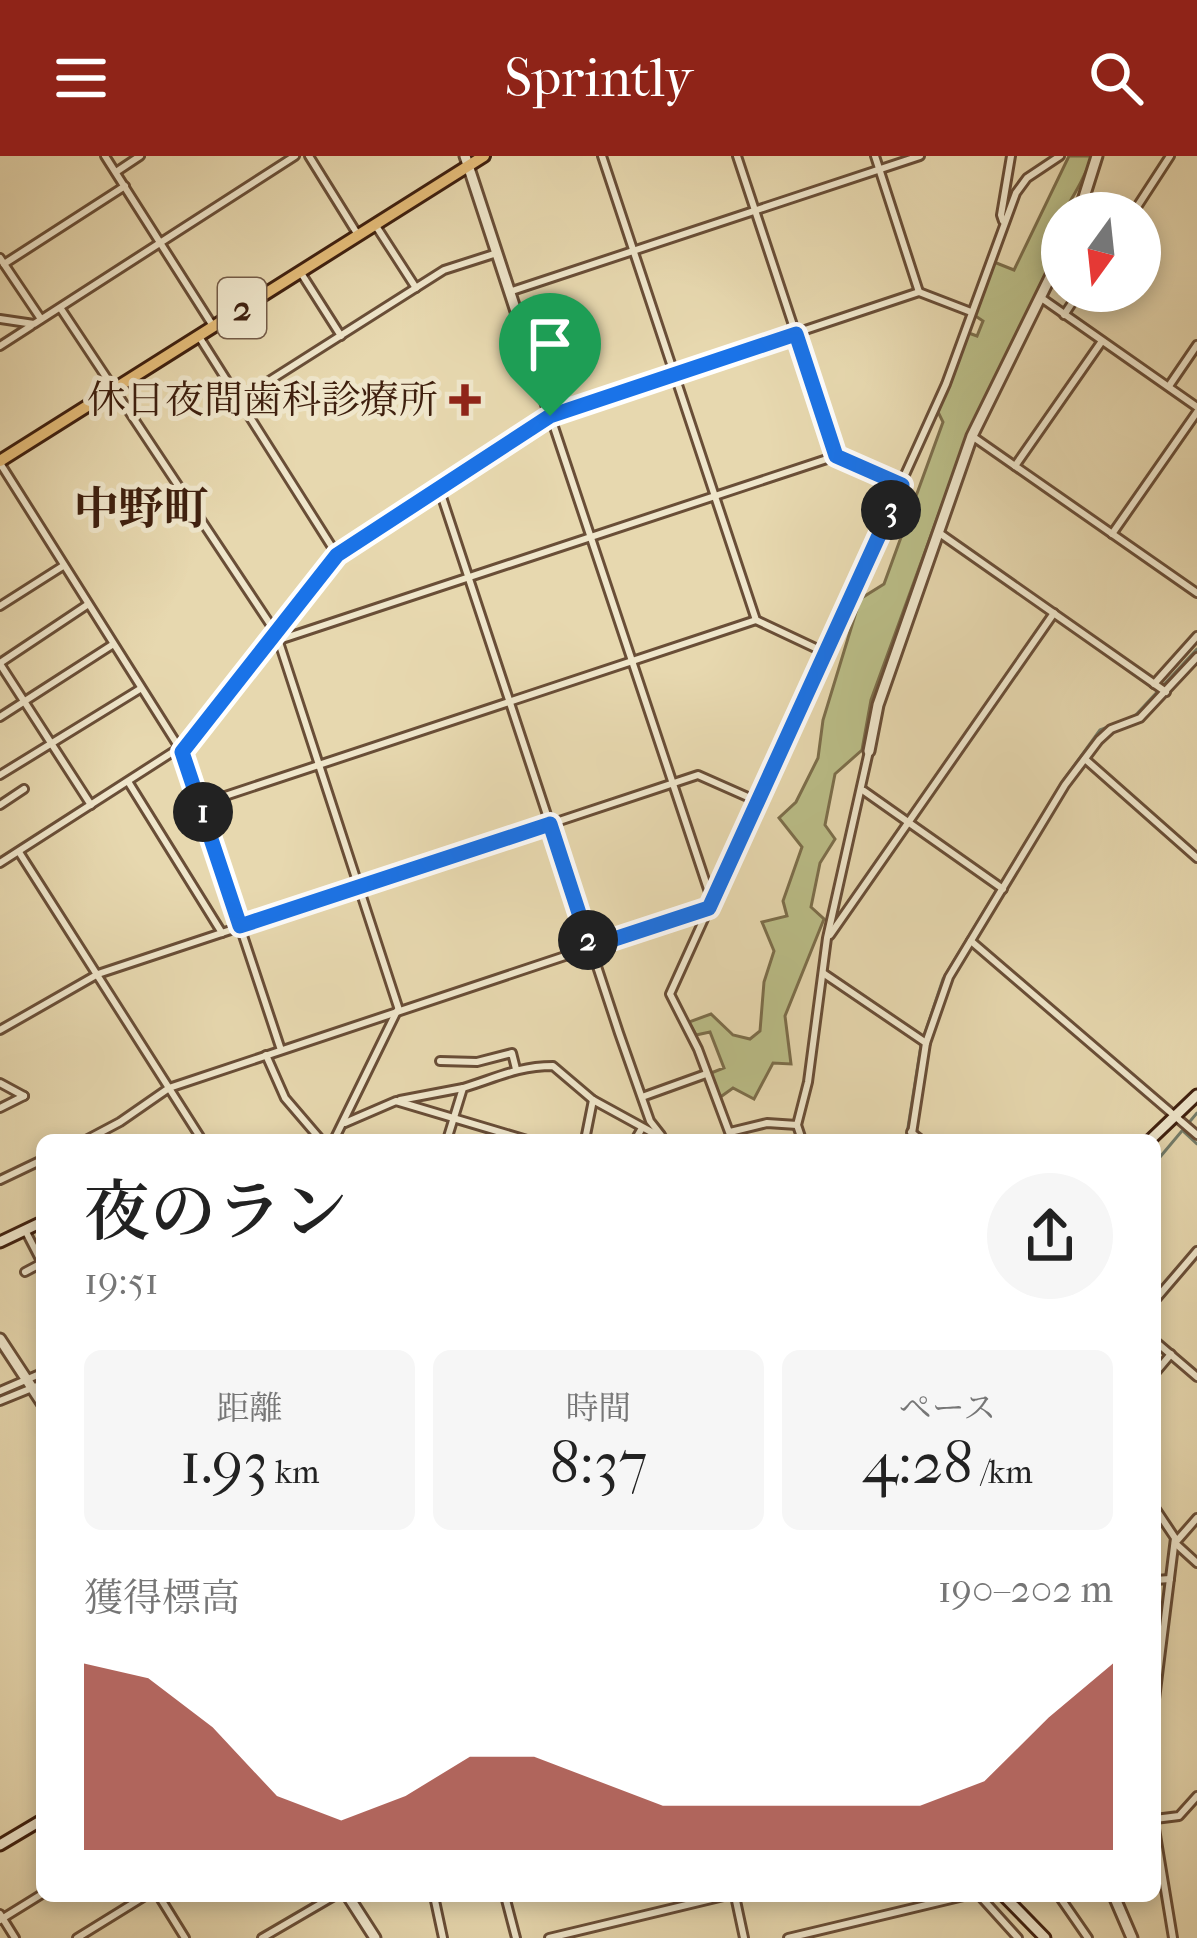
<!DOCTYPE html>
<html lang="ja">
<meta charset="utf-8">
<style>
body{margin:0;font-family:"IM FELL French Canon","Noto Serif JP",serif;background:#f6f6f6;color:#222;height:100vh;display:flex;flex-direction:column;font-size:45px;white-space:nowrap}
*{box-sizing:border-box;margin:0}
p{font-size:39px;color:#767676}
.icon{flex:none;width:66px;height:66px;fill:none;stroke:currentColor;stroke-width:2;stroke-linecap:round;stroke-linejoin:round}
.map{position:relative;flex:1;overflow:hidden}
.sheet{position:absolute;left:36px;top:978px;width:1125px;height:768px;display:flex;flex-direction:column;background:#fff;border-radius:18px;box-shadow:0 6px 18px #0003}
.sheet>*{flex:none}
.needle{width:78px;rotate:195deg}
.tools{position:absolute;left:1041px;top:36px;display:grid;gap:24px}
.tools a{display:grid;place-items:center;width:120px;height:120px;border-radius:50%;background:#fff;box-shadow:0 6px 18px #0003;font-size:60px}
.pin{position:absolute;display:grid;place-items:center;width:102px;height:102px;color:#fff;margin:-123px -51px;border-radius:50% 50% 50% 0;rotate:-45deg;box-shadow:0 0 12px #0007}
.pin .icon{rotate:45deg}
.km{position:absolute;width:60px;height:60px;margin:-30px;border-radius:50%;background:#222;color:#fff;font-size:33px;line-height:60px;text-align:center}
.round{display:grid;place-items:center;flex:none;width:126px;height:126px;border-radius:63px;background:#f6f6f6}
.summary{display:flex;align-items:center;justify-content:space-between;height:204px;padding:0 48px}
h1{font-size:66px;font-weight:600;line-height:90px}
.figures{display:grid;grid-template-columns:repeat(3,1fr);gap:18px;height:204px;padding:12px 48px}
.figures div{display:grid;align-content:center;border-radius:18px;background:#f6f6f6;text-align:center}
.figures b{font-size:60px;font-weight:600}
.figures small{font-size:33px;font-weight:400}
.figures p{font-size:33px}
.chart{height:336px;padding:24px 48px}
.chart p{display:flex;justify-content:space-between}
.chart svg{width:100%;height:216px;margin-top:12px;fill:#8f2418;opacity:.7}
header{display:flex;justify-content:space-between;align-items:center;height:156px;padding:0 48px;background:#8f2418;color:#fff;font-size:54px;font-weight:600}
.map>svg:first-child{display:block}
.green{fill:#babd87;stroke:#7c6e4b;stroke-width:3}
.lines{fill:none;stroke-linecap:round;stroke-linejoin:round}
.stream{stroke:#747d6a;stroke-width:3}
.minor-casing{stroke:#694e37;stroke-width:12}
.tertiary-casing{stroke:#694e37;stroke-width:15}
.secondary-casing{stroke:#3f200f;stroke-width:15}
.primary-casing{stroke:#3f200f;stroke-width:16}
.minor{stroke:#efe6cb;stroke-width:6}
.tertiary{stroke:#efe6cb;stroke-width:9}
.secondary{stroke:#efe6cb;stroke-width:9}
.primary{stroke:#e4bc78;stroke-width:10}
.route-casing{stroke:#fff;stroke-width:24}
.route{stroke:#1a73e8;stroke-width:15}
.poi-dot{fill:#8f2418;stroke:#efe6cb;stroke-width:4.5}
.labels{text-anchor:middle;dominant-baseline:central;stroke-width:10;stroke-linejoin:round;paint-order:stroke}
.shield{fill:#efe6cb;stroke:#745b47;stroke-width:3}
.shield-label{font-size:36px;font-weight:bold;fill:#3f200f}
.poi-label{font-size:39px;fill:#3f200f;stroke:#efe6cb;text-anchor:end}
.quarter-label{font-size:45px;font-weight:bold;fill:#3f200f;stroke:#efe6cb}
</style>
<header><svg class="icon" aria-label="menu" viewBox="0 0 24 24"><path d="M4 6h16M4 12h16M4 18h16"/></svg>Sprintly<svg class="icon" aria-label="search" viewBox="0 0 24 24"><circle cx="10" cy="10" r="6"/><path d="M15 15l6 6"/></svg></header>
<div class="map">
<svg width="1197" height="1782" viewBox="0 0 1197 1782">
<rect width="100%" height="100%" fill="#e7d8af"/>
<filter id="stains"><feTurbulence type="fractalNoise" baseFrequency=".00167" numOctaves="4"/><feColorMatrix values="0 0 0 0 .2 0 0 0 0 .09 0 0 0 0 .02 0 0 0 .5 -.17"/></filter>
<radialGradient id="worn" r=".72"><stop offset=".6" stop-color="#630" stop-opacity="0"/><stop offset="1" stop-color="#630" stop-opacity=".3"/></radialGradient>
<path class="green" d="M1069,0H1092C1082,31 1063,54 1049,83L1053,103L969,275L871,544L862,594L835,618L825,669L835,683L820,707L811,751L824,763L785,860L791,908L773,907L754,943L733,932L719,942L711,917L724,912L710,876L696,879L689,866L711,858L733,879L750,883L760,875L764,826L774,795L762,766L787,760L783,745L802,691L779,662L796,646L818,602L823,564L860,443L884,428L943,266L938,256L966,176L977,180L983,165L974,159L994,106L1014,114Z"/>
<g class="lines">
<g class="stream">
<path d="M1133,562L1197,493"/>
<path d="M924,880L943,823L1063,625L1100,574L1124,565"/>
<path d="M1184,976L1197,988"/>
<path d="M906,984L921,889"/>
<path d="M1155,1007L1197,957"/>
<path d="M0,1239L26,1229"/>
</g>
<defs>
<g id="minor">
<path d="M105,0L213,170"/>
<path d="M309,0L358,79"/>
<path d="M602,0L756,464L826,497"/>
<path d="M737,0L836,299"/>
<path d="M875,0L919,136"/>
<path d="M116,16L140,0"/>
<path d="M1133,57L1170,0"/>
<path d="M1003,65L1001,59L1011,0"/>
<path d="M376,70L416,132"/>
<path d="M0,102L41,163"/>
<path d="M4,108L125,30"/>
<path d="M301,117L341,180"/>
<path d="M509,136L920,0"/>
<path d="M1040,141L1197,251"/>
<path d="M61,153L276,477L399,854"/>
<path d="M1064,159L1080,135"/>
<path d="M0,163L34,168L295,0"/>
<path d="M198,179L337,399"/>
<path d="M0,190L31,170"/>
<path d="M1169,230L1197,189"/>
<path d="M239,244L444,114L497,97"/>
<path d="M550,259L712,745"/>
<path d="M972,280L1197,437"/>
<path d="M0,307L182,596L281,894"/>
<path d="M1015,310L1102,185"/>
<path d="M439,332L619,877L650,965L661,979"/>
<path d="M938,376L1166,536"/>
<path d="M1112,378L1197,256"/>
<path d="M0,450L63,410"/>
<path d="M279,484L836,300L902,329"/>
<path d="M0,507L87,449"/>
<path d="M0,508L91,649"/>
<path d="M1154,528L1197,480"/>
<path d="M0,561L112,489"/>
<path d="M182,596L337,399L550,259L919,136L971,156"/>
<path d="M1085,603L1197,702"/>
<path d="M0,619L140,533"/>
<path d="M129,627L222,777"/>
<path d="M864,635L1003,733"/>
<path d="M201,648L756,464"/>
<path d="M0,649L24,633"/>
<path d="M19,696L202,984"/>
<path d="M0,707L179,592"/>
<path d="M830,779L1054,457"/>
<path d="M971,785L1197,979"/>
<path d="M823,817L926,887"/>
<path d="M0,874L98,818L698,619L759,646"/>
<path d="M266,899L285,942L321,984"/>
<path d="M440,905L477,906L512,897L516,913"/>
<path d="M0,927L24,940"/>
<path d="M642,941L706,918"/>
<path d="M400,944L463,932"/>
<path d="M0,952L24,940"/>
<path d="M345,967L396,945L527,984"/>
<path d="M730,976L767,967L797,969"/>
<path d="M911,976L921,984"/>
<path d="M86,984L120,966L169,932L709,752"/>
<path d="M334,984L397,855"/>
<path d="M447,984L463,932C496,922 518,910 553,910L593,944L666,984"/>
<path d="M585,984L593,944"/>
<path d="M635,984L642,972"/>
<path d="M732,984L698,893L670,838L946,228L1016,37L1027,22L1060,0"/>
<path d="M802,984L797,969L808,926L827,782L869,595"/>
<path d="M911,984L926,887L949,821L1065,629L1099,584L1111,573L1140,562L1197,501"/>
<path d="M0,1024L42,1004"/>
<path d="M25,1116L42,1107L25,1074"/>
<path d="M1155,1144L1197,1095"/>
<path d="M1155,1185L1197,1221"/>
<path d="M1155,1217L1171,1198"/>
<path d="M0,1235L42,1217"/>
<path d="M0,1245L42,1228"/>
<path d="M1155,1352L1175,1382L1155,1543"/>
<path d="M1197,1362L1175,1387L1197,1407"/>
<path d="M1155,1424L1170,1423"/>
<path d="M1155,1663L1179,1660L1197,1640"/>
<path d="M1155,1673L1173,1782"/>
<path d="M159,1740L185,1782"/>
<path d="M434,1740L443,1782"/>
<path d="M505,1740L516,1782"/>
<path d="M735,1740L744,1782"/>
<path d="M980,1740L1018,1782"/>
<path d="M1059,1740L1088,1782"/>
<path d="M0,1758L15,1782"/>
<path d="M0,1764L42,1738"/>
<path d="M77,1782L145,1740"/>
<path d="M262,1782L334,1740"/>
<path d="M549,1782L724,1740"/>
<path d="M788,1782L964,1740"/>
</g>
<g id="tertiary">
<path d="M465,0L550,259"/>
<path d="M1079,57L1097,0"/>
<path d="M869,595L878,549L972,280L1062,97"/>
<path d="M0,1183L42,1247"/>
<path d="M348,1740L375,1782"/>
<path d="M1114,1740L1132,1782"/>
</g>
<g id="secondary">
<path d="M1150,984L1197,939"/>
<path d="M0,1086L42,1066"/>
<path d="M0,1689L42,1664"/>
<path d="M1004,1740L1045,1782"/>
</g>
<path id="primary" d="M0,305L484,0"/>
</defs>
<use href="#minor" class="minor-casing"/>
<use href="#tertiary" class="tertiary-casing"/>
<use href="#secondary" class="secondary-casing"/>
<use href="#primary" class="primary-casing"/>
<use href="#minor" class="minor"/>
<use href="#tertiary" class="tertiary"/>
<use href="#secondary" class="secondary"/>
<use href="#primary" class="primary"/>
</g>
<g class="lines">
<defs>
<path id="route" d="M796,178L836,300L902,329L709,752L590,791L550,668L240,770L182,596L337,399L550,260Z"/>
</defs>
<use href="#route" class="route-casing"/>
<use href="#route" class="route"/>
</g>
<path class="poi-dot" d="M459 226h12v12h12v12h-12v12h-12v-12h-12v-12h12z"/>
<g class="labels">
<rect class="shield" x="218" y="122" width="48" height="60" rx="9"/>
<g class="shield-label">
<text x="242" y="152">2</text>
</g>
<g class="poi-label">
<text x="438" y="244">休日夜間歯科診療所</text>
</g>
<g class="quarter-label">
<text x="141" y="353">中野町</text>
</g>
</g>
<rect width="100%" height="100%" filter="url(#stains)"/>
<rect width="100%" height="100%" fill="url(#worn)"/>
</svg>
<div class="tools">
<a><svg class="needle" viewBox="-14 -14 28 28"><path d="M0-13l5 13h-10z" fill="#e53935"/><path d="M0 13l5-13h-10z" fill="#767676"/></svg></a>
</div>
<div class="pin" style="left:550px;top:260px;background:#1e9e55"><svg class="icon" aria-label="arrive" viewBox="0 0 24 24"><path d="M6 21V4h12l-3 4 3 4H6"/></svg></div>
<b class="km" style="left:203px;top:656px">1</b>
<b class="km" style="left:588px;top:784px">2</b>
<b class="km" style="left:891px;top:354px">3</b>
<section class="sheet">
<div class="summary"><div><h1>夜のラン</h1><p>19:51</p></div><a class="round"><svg class="icon" aria-label="share" viewBox="0 0 24 24"><path d="M12 15V3M7 8l5-5 5 5M5 13v7h14v-7"/></svg></a></div>
<div class="figures">
<div><p>距離</p><b>1.93<small> km</small></b></div>
<div><p>時間</p><b>8:37</b></div>
<div><p>ペース</p><b>4:28<small> /km</small></b></div>
</div>
<div class="chart"><p><span>獲得標高</span>190–202 m</p>
<svg viewBox="0 0 160 44" preserveAspectRatio="none"><path d="M0 44V6L10 9L20 19L30 33L40 38L50 33L60 25L70 25L80 30L90 35L100 35L110 35L120 35L130 35L140 30L150 17L160 6V44z"/></svg>
</div>
</section>
</div>
